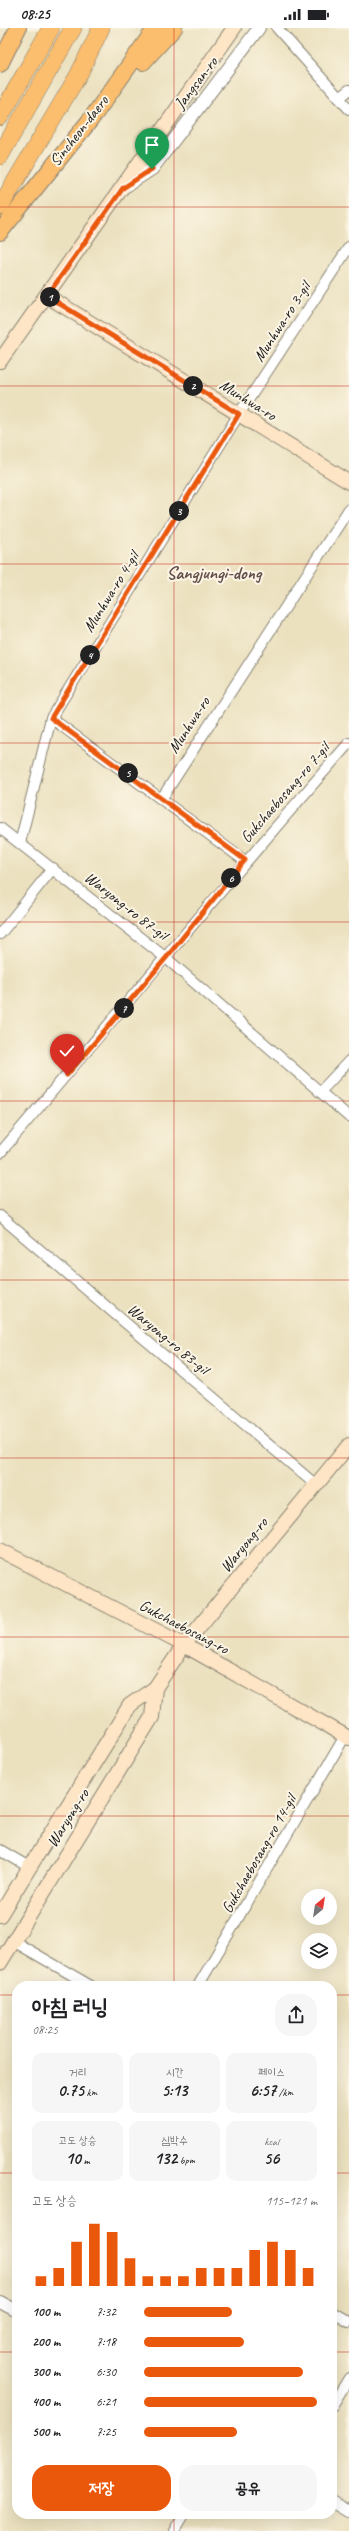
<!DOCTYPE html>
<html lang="ko">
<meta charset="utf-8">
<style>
body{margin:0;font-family:Caveat,"Poor Story",sans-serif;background:#f6f6f6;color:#202124;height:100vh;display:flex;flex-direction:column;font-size:15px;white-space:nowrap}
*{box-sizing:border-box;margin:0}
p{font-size:13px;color:#757577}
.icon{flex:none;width:22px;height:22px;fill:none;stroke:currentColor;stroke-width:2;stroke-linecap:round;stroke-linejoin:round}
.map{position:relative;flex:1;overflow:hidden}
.sheet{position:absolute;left:12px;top:1953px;width:325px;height:538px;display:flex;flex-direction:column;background:#fff;border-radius:16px;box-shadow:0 4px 16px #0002}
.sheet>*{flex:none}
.needle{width:26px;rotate:30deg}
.fabs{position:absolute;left:301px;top:1861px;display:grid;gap:8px}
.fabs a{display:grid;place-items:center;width:36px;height:36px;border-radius:50%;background:#fff;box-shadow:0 4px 16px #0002;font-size:20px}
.pin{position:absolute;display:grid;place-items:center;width:34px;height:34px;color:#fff;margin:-41px -17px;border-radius:50% 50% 50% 0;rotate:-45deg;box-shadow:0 0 4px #0007}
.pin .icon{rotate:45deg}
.km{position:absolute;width:20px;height:20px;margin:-10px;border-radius:50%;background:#222;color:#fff;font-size:11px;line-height:20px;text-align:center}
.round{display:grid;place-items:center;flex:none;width:42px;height:42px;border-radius:16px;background:#f6f6f6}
.summary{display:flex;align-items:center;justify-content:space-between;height:68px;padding:0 20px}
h1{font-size:22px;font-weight:700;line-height:30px}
.metrics{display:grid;grid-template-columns:repeat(3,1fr);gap:6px;height:68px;padding:4px 20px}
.metrics div{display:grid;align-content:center;border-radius:10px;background:#f6f6f6;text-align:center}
.metrics b{font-size:17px;font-weight:700}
.metrics small{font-size:11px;font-weight:400}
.metrics p{font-size:11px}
.chart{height:112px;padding:8px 20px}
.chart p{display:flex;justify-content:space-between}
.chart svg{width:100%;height:72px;margin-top:4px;stroke:#ea580c;stroke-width:6}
.button{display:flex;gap:8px;margin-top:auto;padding:8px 20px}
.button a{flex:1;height:46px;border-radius:16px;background:#ea580c;color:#fff;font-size:16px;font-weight:700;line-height:46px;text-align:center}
.button a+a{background:#f6f6f6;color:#202124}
ul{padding:0 20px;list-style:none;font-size:13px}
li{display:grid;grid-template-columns:64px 48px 1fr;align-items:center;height:30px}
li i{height:10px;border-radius:5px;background:#ea580c}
.status{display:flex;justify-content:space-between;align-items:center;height:28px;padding:0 20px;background:#fff;direction:ltr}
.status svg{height:11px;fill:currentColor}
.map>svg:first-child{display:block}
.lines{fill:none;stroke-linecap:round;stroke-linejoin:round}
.minor-casing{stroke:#847e6e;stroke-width:12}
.tertiary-casing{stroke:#847e6e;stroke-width:14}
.secondary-casing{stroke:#847e6e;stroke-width:16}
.trunk-casing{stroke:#847e6e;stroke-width:18}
.motorway-casing{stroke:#847e6e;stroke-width:18}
.minor{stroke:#fff;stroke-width:10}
.tertiary{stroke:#fff;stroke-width:12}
.secondary{stroke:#fde5c5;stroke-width:14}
.trunk{stroke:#fbbd6e;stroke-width:16}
.motorway{stroke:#fbbd6e;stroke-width:17}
.route-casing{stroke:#fff;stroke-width:8}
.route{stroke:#ea580c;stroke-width:5}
.grid{fill:none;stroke:#c8321e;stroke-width:1;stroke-opacity:0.55}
.labels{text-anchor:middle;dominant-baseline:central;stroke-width:4;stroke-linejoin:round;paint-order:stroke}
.street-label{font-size:16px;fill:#1c1c1c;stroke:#fcf5e5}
.quarter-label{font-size:18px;font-weight:bold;fill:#634f4a;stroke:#fcf5e5}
</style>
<div class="status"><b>08:25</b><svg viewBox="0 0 49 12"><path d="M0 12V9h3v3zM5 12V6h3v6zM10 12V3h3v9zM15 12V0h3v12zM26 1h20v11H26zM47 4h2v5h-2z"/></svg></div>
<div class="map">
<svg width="349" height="2503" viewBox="0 0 349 2503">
<rect width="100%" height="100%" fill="#fcf5e5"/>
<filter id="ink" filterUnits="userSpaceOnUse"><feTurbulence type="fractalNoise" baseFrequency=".025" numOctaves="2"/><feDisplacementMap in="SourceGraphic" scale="8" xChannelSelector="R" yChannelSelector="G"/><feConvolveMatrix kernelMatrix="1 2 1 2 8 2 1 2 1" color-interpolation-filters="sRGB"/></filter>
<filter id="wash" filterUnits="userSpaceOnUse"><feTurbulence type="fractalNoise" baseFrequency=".012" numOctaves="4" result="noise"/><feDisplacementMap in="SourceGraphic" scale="16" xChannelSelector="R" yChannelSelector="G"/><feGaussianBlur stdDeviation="0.9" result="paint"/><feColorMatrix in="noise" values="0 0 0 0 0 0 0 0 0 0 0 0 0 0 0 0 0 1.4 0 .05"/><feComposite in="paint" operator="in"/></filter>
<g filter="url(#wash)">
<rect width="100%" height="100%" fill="#ebe1bf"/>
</g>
<g filter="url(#ink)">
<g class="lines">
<defs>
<g id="minor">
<path d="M277,0L349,81"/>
<path d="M339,70L349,62"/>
<path d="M51,690L245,833L243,835"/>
<path d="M162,770L349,481"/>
<path d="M0,800L166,930L349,1089"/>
<path d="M20,815L51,690L239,386L349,219"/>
<path d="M0,906L53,840"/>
<path d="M320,1064L349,1033"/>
<path d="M0,1125C116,989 230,850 349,715"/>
<path d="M0,1188L316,1457"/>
<path d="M0,1822L29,1839"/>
<path d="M13,1913L91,1958"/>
<path d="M198,1958L345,1708"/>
<path d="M332,2284L349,2294"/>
<path d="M332,2378L349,2350"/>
<path d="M174,2503L184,2486"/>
</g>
<g id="tertiary">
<path d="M123,160L152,141L259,0"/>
<path d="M0,2274L17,2283"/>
<path d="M332,2473L349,2483"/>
</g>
<g id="secondary">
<path d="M47,268L349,454"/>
<path d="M0,333L234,0"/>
<path d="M0,1522L184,1617L349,1710"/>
<path d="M0,1887L130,1677L155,1660L184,1617L349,1417"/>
<path d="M0,1935L152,1689L155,1660"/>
</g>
<g id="trunk">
<path d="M143,34L174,0"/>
<path d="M0,36L18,0"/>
<path d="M0,204L91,91L156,0"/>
</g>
<g id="motorway">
<path d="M0,89L51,0"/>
<path d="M0,128L73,0"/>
<path d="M0,179L79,46L101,0"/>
</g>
</defs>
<use href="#minor" class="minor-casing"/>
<use href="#tertiary" class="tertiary-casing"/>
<use href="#secondary" class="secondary-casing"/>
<use href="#trunk" class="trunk-casing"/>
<use href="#motorway" class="motorway-casing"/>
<use href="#minor" class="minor"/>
<use href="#tertiary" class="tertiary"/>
<use href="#secondary" class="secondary"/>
<use href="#trunk" class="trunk"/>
<use href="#motorway" class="motorway"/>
</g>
</g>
<g class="lines" filter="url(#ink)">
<defs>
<path id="route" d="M67,1047L166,930L245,832L51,690L239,386L47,268L123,160L152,141"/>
</defs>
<use href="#route" class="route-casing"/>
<use href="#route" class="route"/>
</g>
<path class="grid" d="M174,0V1958M0,179H349M0,358H349M0,536H349M0,715H349M0,894H349M0,1073H349M0,1252H349M0,1430H349M0,1609H349M0,1788H349M0,1967H17M332,1967H349M0,2145H17M332,2145H349M0,2324H17M332,2324H349M174,2486V2503"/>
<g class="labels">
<g class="street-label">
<text transform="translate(196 55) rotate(-53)">Jangsan-ro</text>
<text transform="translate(79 103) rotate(-52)">Sincheon-daero</text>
<text transform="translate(282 294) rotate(-57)">Munhwa-ro 3-gil</text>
<text transform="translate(248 372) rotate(32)">Munhwa-ro</text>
<text transform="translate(111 564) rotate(-58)">Munhwa-ro 4-gil</text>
<text transform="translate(189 697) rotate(-57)">Munhwa-ro</text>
<text transform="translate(285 765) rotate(-49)">Gukchaebosang-ro 7-gil</text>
<text transform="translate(126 878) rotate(38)">Waryong-ro 87-gil</text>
<text transform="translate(168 1311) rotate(40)">Waryong-ro 83-gil</text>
<text transform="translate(244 1517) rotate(-51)">Waryong-ro</text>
<text transform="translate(184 1599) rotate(28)">Gukchaebosang-ro</text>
<text transform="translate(68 1790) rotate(-58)">Waryong-ro</text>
<text transform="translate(259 1826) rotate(-60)">Gukchaebosang-ro 14-gil</text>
</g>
<g class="quarter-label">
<text x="214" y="545">Sangjungi-dong</text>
</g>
</g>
</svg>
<div class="fabs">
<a><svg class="needle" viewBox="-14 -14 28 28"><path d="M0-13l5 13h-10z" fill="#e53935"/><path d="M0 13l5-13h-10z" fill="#757577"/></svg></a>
<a><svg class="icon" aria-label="layers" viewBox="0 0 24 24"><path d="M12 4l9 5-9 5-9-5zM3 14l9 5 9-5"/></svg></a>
</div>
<div class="pin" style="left:152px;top:141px;background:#1e9e55"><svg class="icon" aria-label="arrive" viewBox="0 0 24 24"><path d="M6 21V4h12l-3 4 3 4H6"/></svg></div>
<div class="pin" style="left:67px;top:1047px;background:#d93025"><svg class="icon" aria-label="check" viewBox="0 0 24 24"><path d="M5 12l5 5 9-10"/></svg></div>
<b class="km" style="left:50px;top:269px">1</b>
<b class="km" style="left:193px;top:358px">2</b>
<b class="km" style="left:179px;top:483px">3</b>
<b class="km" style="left:90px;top:627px">4</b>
<b class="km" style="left:128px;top:745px">5</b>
<b class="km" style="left:231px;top:850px">6</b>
<b class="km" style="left:124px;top:980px">7</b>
<section class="sheet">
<div class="summary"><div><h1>아침 러닝</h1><p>08:25</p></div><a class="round"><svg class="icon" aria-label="share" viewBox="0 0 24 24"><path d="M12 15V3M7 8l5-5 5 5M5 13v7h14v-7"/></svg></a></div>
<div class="metrics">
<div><p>거리</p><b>0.75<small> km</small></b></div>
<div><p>시간</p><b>5:13</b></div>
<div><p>페이스</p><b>6:57<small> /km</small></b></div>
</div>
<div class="metrics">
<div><p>고도 상승</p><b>10<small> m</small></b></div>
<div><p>심박수</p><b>132<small> bpm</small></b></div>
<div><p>kcal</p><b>56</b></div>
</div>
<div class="chart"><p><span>고도 상승</span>115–121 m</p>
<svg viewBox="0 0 160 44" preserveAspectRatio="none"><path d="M5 44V38M15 44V33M25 44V17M35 44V6M45 44V11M55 44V27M65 44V38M75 44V38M85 44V38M95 44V33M105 44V33M115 44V33M125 44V22M135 44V17M145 44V22M155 44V33"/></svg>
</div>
<ul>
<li><b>100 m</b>7:32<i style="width:51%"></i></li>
<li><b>200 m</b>7:18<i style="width:58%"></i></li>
<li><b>300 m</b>6:30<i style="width:92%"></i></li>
<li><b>400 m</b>6:21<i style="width:100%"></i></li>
<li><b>500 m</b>7:25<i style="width:54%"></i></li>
</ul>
<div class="button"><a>저장</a><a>공유</a></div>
</section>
</div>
